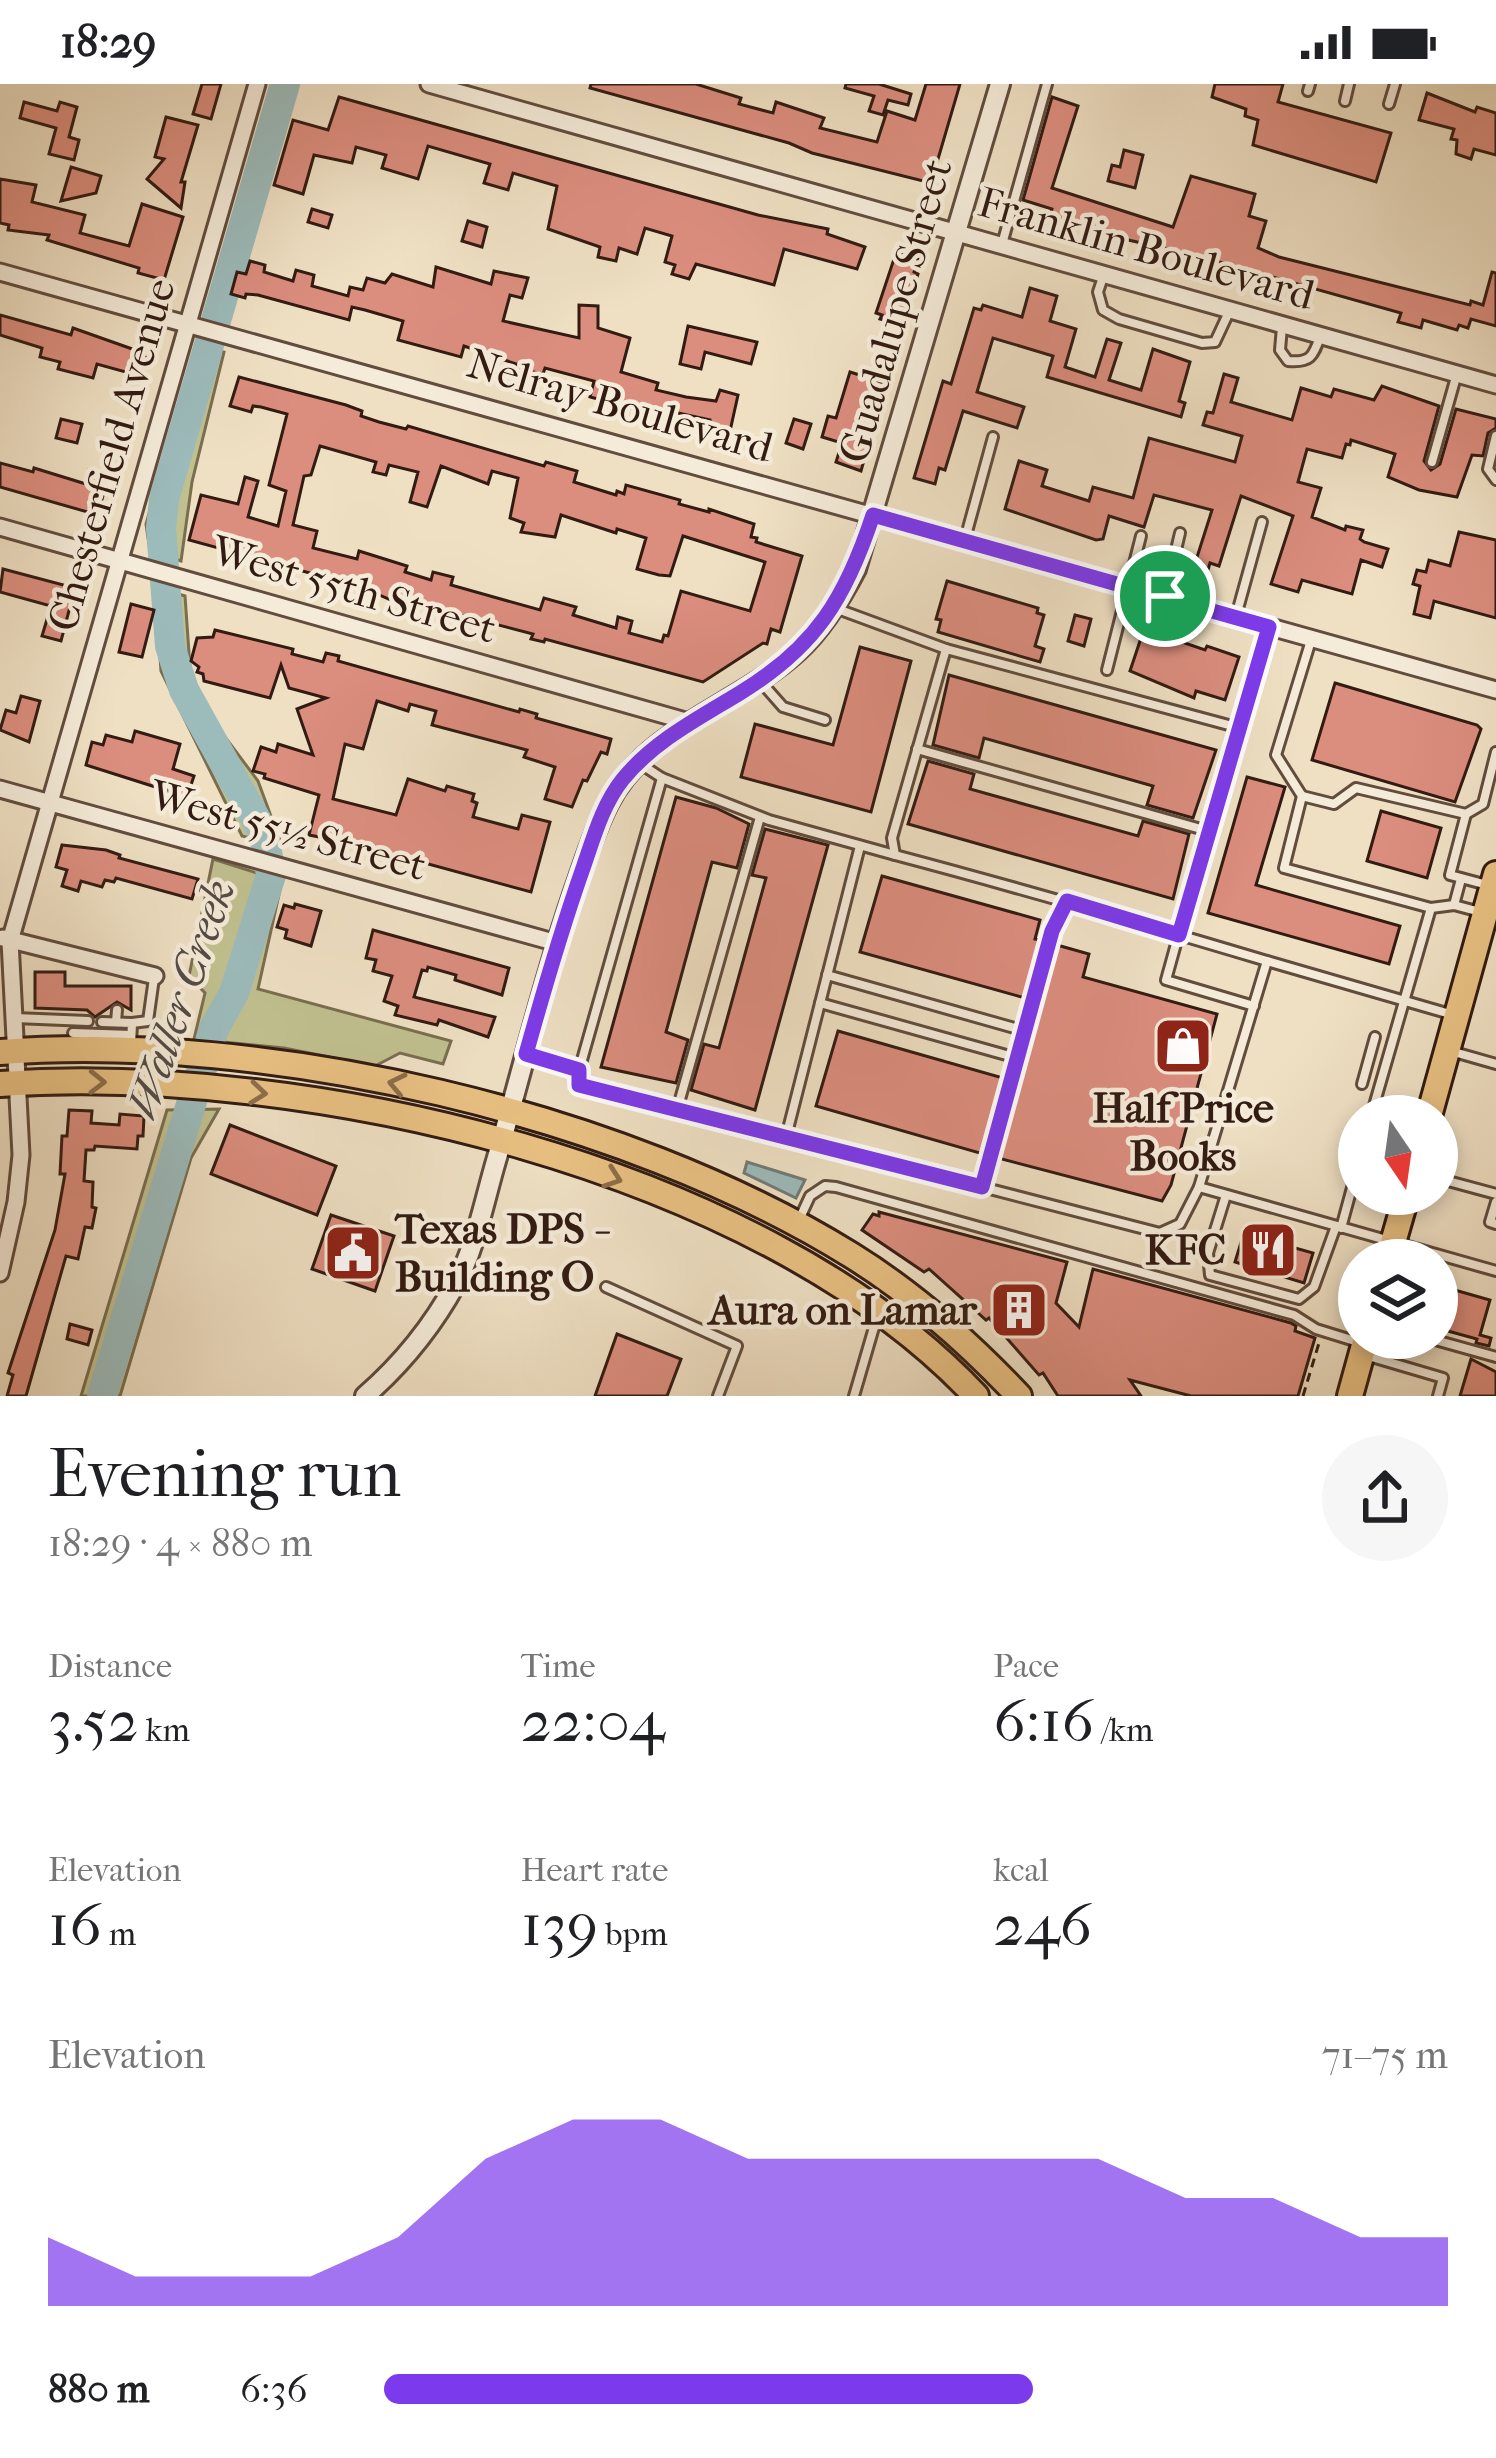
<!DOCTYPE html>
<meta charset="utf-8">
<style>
body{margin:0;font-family:"IM FELL French Canon",serif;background:#f6f6f6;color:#202124;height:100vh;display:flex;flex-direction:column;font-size:45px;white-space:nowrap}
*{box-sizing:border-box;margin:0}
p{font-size:39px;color:#757577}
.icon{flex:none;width:66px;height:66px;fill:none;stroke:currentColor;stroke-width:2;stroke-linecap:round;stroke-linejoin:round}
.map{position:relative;height:1312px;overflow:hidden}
.drawer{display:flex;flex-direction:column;background:#fff;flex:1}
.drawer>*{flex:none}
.needle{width:78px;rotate:167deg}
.tools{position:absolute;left:1338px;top:1011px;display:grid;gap:24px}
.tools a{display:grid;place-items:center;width:120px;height:120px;border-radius:50%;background:#fff;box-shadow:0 6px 18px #0003;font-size:60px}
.pin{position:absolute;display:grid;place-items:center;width:102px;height:102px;color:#fff;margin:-51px;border:6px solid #fff;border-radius:50%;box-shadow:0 3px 12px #0007}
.round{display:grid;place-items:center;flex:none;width:126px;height:126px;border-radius:63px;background:#f6f6f6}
.overview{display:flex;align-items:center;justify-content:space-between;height:204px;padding:0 48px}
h1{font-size:66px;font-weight:600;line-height:90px}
.stats{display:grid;grid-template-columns:repeat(3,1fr);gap:18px;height:204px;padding:12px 48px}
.stats div{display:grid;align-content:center}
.stats b{font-size:60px;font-weight:600}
.stats small{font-size:33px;font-weight:400}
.stats p{font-size:33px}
.chart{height:336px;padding:24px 48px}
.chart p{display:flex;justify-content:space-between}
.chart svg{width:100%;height:216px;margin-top:12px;fill:#7c3aed;opacity:.7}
ul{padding:0 48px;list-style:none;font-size:39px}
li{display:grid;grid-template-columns:192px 144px 1fr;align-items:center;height:90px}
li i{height:30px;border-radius:15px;background:#7c3aed}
.status{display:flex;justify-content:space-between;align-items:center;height:84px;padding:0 60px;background:#fff;direction:ltr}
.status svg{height:33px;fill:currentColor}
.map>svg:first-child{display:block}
.green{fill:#c1c08f;stroke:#7a6e50;stroke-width:3}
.water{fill:#9cbbbb;stroke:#727b77;stroke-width:3}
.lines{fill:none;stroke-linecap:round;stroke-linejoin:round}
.river{stroke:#9cbbbb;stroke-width:30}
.building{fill:#db8d7e;stroke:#321b12;stroke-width:3;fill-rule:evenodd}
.service-casing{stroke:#614c3e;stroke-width:14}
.minor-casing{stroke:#614c3e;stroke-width:21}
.tertiary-casing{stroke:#614c3e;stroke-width:24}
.primary-casing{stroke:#321b12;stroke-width:30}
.path{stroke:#321b12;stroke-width:3;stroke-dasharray:9 6;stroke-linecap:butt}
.service{stroke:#f5ebd9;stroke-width:8}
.minor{stroke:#f5ebd9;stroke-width:15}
.tertiary{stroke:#f5ebd9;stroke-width:18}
.primary{stroke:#e8c082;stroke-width:24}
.oneway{stroke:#8d6e4a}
.route-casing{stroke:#fff;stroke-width:24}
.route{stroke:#7c3aed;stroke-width:15}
.labels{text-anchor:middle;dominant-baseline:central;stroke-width:9;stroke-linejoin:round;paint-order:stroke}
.street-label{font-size:42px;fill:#321b12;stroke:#f5ebd9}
.poi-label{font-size:42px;font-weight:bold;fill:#321b12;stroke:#f5ebd9;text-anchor:end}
.water-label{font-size:45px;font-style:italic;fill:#524b45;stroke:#f5ebd9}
</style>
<div class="status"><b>18:29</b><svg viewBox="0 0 49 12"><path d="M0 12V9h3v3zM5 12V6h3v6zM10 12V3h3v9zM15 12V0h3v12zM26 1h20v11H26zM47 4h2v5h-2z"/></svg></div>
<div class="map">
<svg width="1496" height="1312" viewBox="0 0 1496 1312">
<rect width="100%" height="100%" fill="#efe0c4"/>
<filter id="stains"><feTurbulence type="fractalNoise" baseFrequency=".00167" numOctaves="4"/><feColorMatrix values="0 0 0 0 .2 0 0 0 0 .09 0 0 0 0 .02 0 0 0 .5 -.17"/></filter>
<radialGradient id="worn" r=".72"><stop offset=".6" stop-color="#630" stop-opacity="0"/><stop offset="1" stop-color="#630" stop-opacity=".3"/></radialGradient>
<g class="green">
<path d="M197,261L224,268L192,398L181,477L150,467L146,440Z"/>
<path d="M155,503L185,512L190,583L204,625L258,697L282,762L242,752L161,587Z"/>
<path d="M213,775L282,797L258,905L451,957L443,980L400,969L375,982L284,964L194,955L205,909L189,892Z"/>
<path d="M219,1025L191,1074L120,1312H81L167,1026Z"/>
</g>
<path class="water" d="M747,1078L805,1096L796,1114L744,1089Z"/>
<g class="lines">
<path class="river" d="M102,1312L214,945L234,909L271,791L264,750L184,606L170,562L161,444L164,415L285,0"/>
</g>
<g class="building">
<path d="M202,0H221L211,35L193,30Z"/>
<path d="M591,0H696L741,14L739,20L773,29L776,18L824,34L820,44L877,58L887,27L915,36L926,0H960L931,99L812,69L789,59L590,4Z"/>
<path d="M846,0H879L911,10L908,21L888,16L883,31L869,27L874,12L845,4Z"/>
<path d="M1215,0H1283L1278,18L1391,49L1376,98L1253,61L1258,36L1245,32L1246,25L1212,13Z"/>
<path d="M1427,9L1475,28L1477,23L1496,29V71L1474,65L1471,75L1456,70L1457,56L1451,55L1454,45L1419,36Z"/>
<path d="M339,13L758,131L828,145L827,150L865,163L857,185L784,165L774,201L696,180L689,195L672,190L675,181L665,178L672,152L645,144L637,170L619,164L616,177L598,173L600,163L548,145L557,102L513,89L508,106L484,99L490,80L428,62L418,95L382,84L386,71L356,63L352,79L314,71L303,110L274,101L293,36L328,46Z"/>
<path d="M1052,13L1078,22L1052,104L1173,143L1191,92L1255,110L1249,132L1266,137L1258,164L1279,173L1470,221L1471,217L1483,221L1492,188L1496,189V242L1471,235L1468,244L1459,241L1457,246L1423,236L1421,244L1398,238L1401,229L1191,170L1097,149L1098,145L1050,132L1052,125L1023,116Z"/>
<path d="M24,18L57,27L60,18L77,23L69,53L79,56L74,76L49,70L56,44L20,34Z"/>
<path d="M166,33L198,41L181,98H185L181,124L147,95L164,75L155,73Z"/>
<path d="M1124,66L1143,71L1135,104L1108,97L1112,81L1120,83Z"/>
<path d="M71,83L101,92L96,109L61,117Z"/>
<path d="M0,95L36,101L32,118L85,131L80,149L129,162L142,120L183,133L164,196L138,189L139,184L47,156L49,151L8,146L9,141L0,139Z"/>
<path d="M312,125L332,131L328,144L308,138Z"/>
<path d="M468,137L487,143L482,163L462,157Z"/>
<path d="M896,169L918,175L914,188L918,190L906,229L895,239L880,235L882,231L876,229Z"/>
<path d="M250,177L265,181L264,188L293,197L296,186L314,191L312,202L348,212L350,203L363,206L367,194L385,199L392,190L433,203L436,183L491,200L494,187L528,194L522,214L510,211L503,237L579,254V221L598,222V244L630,254L621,288L658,299L656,306L686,313L716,317L720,306L738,311L730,347L710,345V336L651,323L650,327L639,326L590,313L594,297L545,284L543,290L534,288L528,292L513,287L516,280L464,262L461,273L398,256L403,237L365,226L352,223L349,236L258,211L246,210L245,214L231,210L237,188L246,190Z"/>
<path d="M1030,204L1057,212L1050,237L1076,245L1065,283L1095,293L1107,255L1121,259L1109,296L1141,306L1153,265L1190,278L1179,317L1185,319L1181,333L1047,293L1053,272L993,254L977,308L1024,323L1017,344L963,327L945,386L939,384L935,400L914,394L943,297L951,300L974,224L981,226L983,221L1022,233Z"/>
<path d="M0,231L71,251L73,244L138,267L137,270L145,273L140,292L97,280L93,294L58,285L60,278L40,273L42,264L0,251Z"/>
<path d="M688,242L757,258L751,280L705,268L701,285L680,280Z"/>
<path d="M850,288L882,298L867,350L871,351L861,387L836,378L842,359L822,353L828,332L836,334Z"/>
<path d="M1224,290L1238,294L1231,318L1292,336L1301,304L1331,313L1334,305L1374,316L1382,302L1439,322L1424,377L1431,386L1440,380L1456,325L1496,335V344L1488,349L1483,372L1472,371L1457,413L1419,406L1388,393L1395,370L1351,356L1350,361L1346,360L1342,374L1307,365L1298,398L1321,404L1312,433L1345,446L1346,442L1363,446L1360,455L1364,458L1388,465L1382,483L1361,476L1352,510L1302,496L1298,508L1271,500L1293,432L1241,412L1219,482L1210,479L1205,496L1191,492L1212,426L1154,411L1144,443L1109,432L1103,455L1096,456L1005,425L1019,377L1047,386L1042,402L1089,417L1093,403L1133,414L1149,354L1235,378L1242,352L1203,341L1207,328L1213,329Z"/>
<path d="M239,293L346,321L362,327L361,332L379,338L406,345L408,342L544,382L546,378L577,387L574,398L616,411L617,407L624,410L626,401L680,416L679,420L709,428V425L754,440L751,453L757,454L756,458L802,472L780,548L771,545L767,560L763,559L703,598L545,555L544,558L531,555L533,550L411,518L409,524L361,503L189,456L201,411L238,420L245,393L258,397L248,433L278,442L286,407L269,401L287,330L261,323L253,322L251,328L230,322ZM320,362L376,378L373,388L386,391L389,381L418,388L410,418L427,423L441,382L488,400L492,387L518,394L510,434L524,439L521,448L555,453L561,431L616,449L617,445L646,454L637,485L659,491L670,492L683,452L765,478L750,527L681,507L668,552L664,551L662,558L629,549L632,537L618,533L616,544L573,531L576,523L544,514L540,526L451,501L453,493L433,488L431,496L405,488L407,482L359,467L357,475L313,464L317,447L293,441L304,392L311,391Z"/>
<path d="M61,335L82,340L77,359L56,354Z"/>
<path d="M794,335L811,340L803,365L786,359Z"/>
<path d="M0,379L33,388L34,384L86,400L89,386L108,392L98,431L0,403Z"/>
<path d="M1459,448L1496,456V534L1434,517L1430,534L1414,530L1420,502L1413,500L1417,486L1426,488L1429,476L1450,482Z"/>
<path d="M3,485L75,504L61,557L42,552L51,522L0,508Z"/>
<path d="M947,497L1038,524L1037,529L1044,531L1035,562L1044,565L1040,578L938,548L941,536L936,535Z"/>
<path d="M131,520L154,526L142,573L119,568Z"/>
<path d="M1075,531L1091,535L1084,562L1068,557Z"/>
<path d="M1144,545L1205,566L1207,562L1239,573L1225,616L1196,607L1194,614L1130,587Z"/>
<path d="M215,546L293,565L292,570L323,578L326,569L339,572L338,577L519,628L520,625L537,630L536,634L611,655L607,670L601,668L587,697L583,696L572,723L545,715L555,683L524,673L527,666L432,641L436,627L410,620L408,627L377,617L363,665L345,660L333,715L396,731L408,695L445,707L447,702L474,710L472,717L477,719L473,733L518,745L522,731L550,738L531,808L399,772L363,767L356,760L309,751L319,711L264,694L265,690L253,687L261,663L276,668L278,660L313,671L297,625L326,614L289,604L281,581L270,614L204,597L203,590L197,588L199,583L191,577L197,554L213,553Z"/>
<path d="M860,563L911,577L871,728L741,693L755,640L833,661Z"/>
<path d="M949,591L1216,666L1193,734L1147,721L1153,702L984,654L979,674L933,661Z"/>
<path d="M1335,599L1477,641L1481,645L1455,718L1312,676Z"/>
<path d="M21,612L40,617L29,658L0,646L6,626L16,629Z"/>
<path d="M135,647L180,660L173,685L194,692L187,713L86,681L92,658L103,661L106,651L132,658Z"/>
<path d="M928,677L974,690L970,705L1138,752L1143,737L1189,750L1173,815L908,740Z"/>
<path d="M1247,693L1285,703L1256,801L1400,842L1389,880L1208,829Z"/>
<path d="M676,713L716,724L749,740L737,784L712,778L666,948L688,956L676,999L601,983Z"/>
<path d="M1381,727L1441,744L1427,794L1367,777Z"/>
<path d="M765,745L828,761L755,1026L691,1006L704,960L719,964L766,794L752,791Z"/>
<path d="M62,761L106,766L120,771L119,774L198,795L192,815L116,794L114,798L105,796L102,803L81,797L78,807L62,802L67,786L56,783Z"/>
<path d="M882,792L1040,836L1035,855L1041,856L1025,914L860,868Z"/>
<path d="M295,820L321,827L311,862L285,854L287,846L277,843L284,821L294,824Z"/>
<path d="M373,846L509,884L502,911L455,896L456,891L428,883L427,887L422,886L414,913L495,933L488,953L439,936L437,941L395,931L398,922L384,917L392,892L373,887L376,876L366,874Z"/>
<path d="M1057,861L1089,870L1083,893L1217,930L1171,1101L1162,1117L998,1074Z"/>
<path d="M35,888H65V902H131V926L117,918L95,933L87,926L35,924Z"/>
<path d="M838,947L1003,994L983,1070L816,1022Z"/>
<path d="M69,1026L92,1027L91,1039L119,1041L120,1030L144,1032L143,1052H138L137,1065L95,1062L94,1066H86L84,1097L93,1098L92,1123L96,1124L92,1144L85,1143L78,1175L66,1172L26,1312H7L13,1291L8,1289L55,1146L65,1090H60L62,1052H67Z"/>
<path d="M230,1041L336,1082L317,1131L211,1090Z"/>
<path d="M879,1128L1067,1178L1056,1219L1079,1243L1093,1185L1291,1239L1296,1242L1295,1247L1315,1254L1298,1312H1191L1130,1296L1141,1312H1058L1043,1289L1039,1291L989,1234L986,1236L929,1185L924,1188L862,1146L873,1130L879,1132Z"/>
<path d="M331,1131L394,1152L375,1207L312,1185Z"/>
<path d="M1256,1153L1313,1169L1304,1199L1235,1178L1242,1155L1254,1158Z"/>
<path d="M1437,1201L1490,1216L1480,1251L1491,1254L1489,1262L1476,1259L1477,1255L1437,1244Z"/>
<path d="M70,1240L92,1246L88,1261L67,1255Z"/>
<path d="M617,1250L681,1275L667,1312H595Z"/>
<path d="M1471,1275L1496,1288V1312H1460Z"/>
</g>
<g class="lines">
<defs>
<g id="service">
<path d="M1308,7L1310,0"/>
<path d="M1345,17L1349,0"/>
<path d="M1389,20L1395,0"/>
<path d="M1002,160L1047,0"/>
<path d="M1104,190L1098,208L1103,226L1119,235L1202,259L1215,258L1229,228"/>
<path d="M1282,243L1280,266L1288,277C1310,279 1313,273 1320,253"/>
<path d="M1496,352L1488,385L1496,396"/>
<path d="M1432,378L1456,293"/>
<path d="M965,455L993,353"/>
<path d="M1165,512L1180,449"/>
<path d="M835,524L946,565"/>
<path d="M1236,532L1262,438"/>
<path d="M1312,553L1276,671L1302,712L1284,784L1431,824L1454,821L1484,829"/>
<path d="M1107,586L1141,452"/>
<path d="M760,597L783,623L825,636"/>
<path d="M1236,643L1269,543"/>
<path d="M917,665L1208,747"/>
<path d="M639,679L662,694"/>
<path d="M1302,712L1334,720L1356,704L1466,730L1450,791L1491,802"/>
<path d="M1466,730L1483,720L1496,668"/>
<path d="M895,771L769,736L662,694L580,983L579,1001L982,1103"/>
<path d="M1067,817L1052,847L982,1103L1160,1149L1180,1140L1199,1103"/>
<path d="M1454,821L1461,795"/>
<path d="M1267,877L1450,930"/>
<path d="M827,891L1025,947"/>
<path d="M820,919L1017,974"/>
<path d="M1254,922L1166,896L1236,643L946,565L892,754L895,771C1020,804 1143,840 1267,877L1199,1103L1496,1187"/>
<path d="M15,934L88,937"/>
<path d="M102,938L132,939L131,961"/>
<path d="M116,938L117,926"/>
<path d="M132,939L148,937L154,894"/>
<path d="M73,949L131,951"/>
<path d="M1454,968L1496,980"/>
<path d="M529,971L579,986"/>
<path d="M1362,1000L1375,953"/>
<path d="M677,1026L760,733"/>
<path d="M1371,1032L1431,824"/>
<path d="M786,1053L860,762"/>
<path d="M1437,1094L1496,1110"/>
<path d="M1226,1111L1208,1169L1210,1191L1299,1215L1314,1203L1336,1142"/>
<path d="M1496,1118L1490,1138L1496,1140"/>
<path d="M798,1138L810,1112L825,1102L836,1103L1294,1231L1316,1245L1358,1258"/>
<path d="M1341,1144L1359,1078"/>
<path d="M606,1203L737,1262L718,1312"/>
<path d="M1428,1254L1496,1273"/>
<path d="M1365,1271L1443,1294L1438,1312"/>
<path d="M854,1312L877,1233"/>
</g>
<g id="minor">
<path d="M429,0L1496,301"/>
<path d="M0,188L1496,606"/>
<path d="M0,443L689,638"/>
<path d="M0,705L557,859"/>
<path d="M3,854L155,892"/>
<path d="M0,1189L16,1118L21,1071L10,857L257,0"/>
</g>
<path id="tertiary" d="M365,1312C403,1279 432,1243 456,1199C476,1162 484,1118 496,1077C522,987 544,895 575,805C585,777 594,747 608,720C646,644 739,621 798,567C823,544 841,514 856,485L1000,0"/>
<g id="primary">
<path d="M0,968C269,948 622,1029 851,1171C914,1210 969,1259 1019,1312"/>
<path d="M0,1000C305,979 761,1082 976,1312"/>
<path d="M1429,1032L1496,790"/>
<path d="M1388,1176L1407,1110"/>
<path d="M1350,1312L1366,1254"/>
</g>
</defs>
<use href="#service" class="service-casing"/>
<use href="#minor" class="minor-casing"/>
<use href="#tertiary" class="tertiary-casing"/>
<use href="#primary" class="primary-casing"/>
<path class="path" d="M1303,1312L1319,1259"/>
<use href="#service" class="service"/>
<use href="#minor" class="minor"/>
<use href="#tertiary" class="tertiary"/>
<use href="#primary" class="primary"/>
</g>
<defs><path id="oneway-chevron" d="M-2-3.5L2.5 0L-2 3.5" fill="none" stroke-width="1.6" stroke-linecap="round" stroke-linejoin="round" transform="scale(3)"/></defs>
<g class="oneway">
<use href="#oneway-chevron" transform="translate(97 998) rotate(1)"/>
<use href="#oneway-chevron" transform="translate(397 1000) rotate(-168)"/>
<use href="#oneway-chevron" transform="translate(258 1009) rotate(6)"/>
<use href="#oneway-chevron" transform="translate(613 1094) rotate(19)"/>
</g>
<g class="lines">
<defs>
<path id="route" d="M873,431L1269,543L1179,851L1067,817L1052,847L982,1103L579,1001V986L526,970C543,909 561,847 582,787C593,756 602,721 623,695C654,657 699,634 740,609C816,563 846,513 873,431Z"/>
</defs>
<use href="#route" class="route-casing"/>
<use href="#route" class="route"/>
</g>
<defs>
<symbol id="shop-square" viewBox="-11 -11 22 22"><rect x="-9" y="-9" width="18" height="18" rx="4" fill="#8f2418" stroke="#f5ebd9"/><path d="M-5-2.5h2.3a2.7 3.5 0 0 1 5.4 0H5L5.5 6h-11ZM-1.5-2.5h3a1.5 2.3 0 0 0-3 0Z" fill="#fff"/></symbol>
<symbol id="restaurant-square" viewBox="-11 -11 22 22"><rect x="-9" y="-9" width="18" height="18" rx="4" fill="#8f2418" stroke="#f5ebd9"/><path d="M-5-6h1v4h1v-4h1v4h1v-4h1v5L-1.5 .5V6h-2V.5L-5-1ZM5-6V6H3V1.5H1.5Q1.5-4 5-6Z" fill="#fff"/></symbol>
<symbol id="civic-square" viewBox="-11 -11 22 22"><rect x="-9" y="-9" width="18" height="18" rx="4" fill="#8f2418" stroke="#f5ebd9"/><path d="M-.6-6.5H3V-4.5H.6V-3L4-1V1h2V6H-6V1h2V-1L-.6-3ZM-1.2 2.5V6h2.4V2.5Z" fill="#fff"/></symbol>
<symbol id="building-square" viewBox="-11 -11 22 22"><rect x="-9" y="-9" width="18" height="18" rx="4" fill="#8f2418" stroke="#f5ebd9"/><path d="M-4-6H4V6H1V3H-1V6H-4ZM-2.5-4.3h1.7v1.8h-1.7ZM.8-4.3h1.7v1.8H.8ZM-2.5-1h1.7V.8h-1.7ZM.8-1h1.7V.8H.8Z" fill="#fff"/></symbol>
</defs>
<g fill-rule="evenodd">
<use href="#shop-square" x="1150" y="929" width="66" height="66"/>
<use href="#restaurant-square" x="1235" y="1133" width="66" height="66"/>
<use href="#civic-square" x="320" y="1136" width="66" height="66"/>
<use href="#building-square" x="986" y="1193" width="66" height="66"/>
</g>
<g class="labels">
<g class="street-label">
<text transform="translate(1146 165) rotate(16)">Franklin Boulevard</text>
<text transform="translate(896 227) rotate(-74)">Guadalupe Street</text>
<text transform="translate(620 322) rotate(16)">Nelray Boulevard</text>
<text transform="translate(112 371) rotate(-74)">Chesterfield Avenue</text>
<text transform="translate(354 506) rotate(16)">West 55th Street</text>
<text transform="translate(288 747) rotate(15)">West 55½ Street</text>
</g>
<g class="poi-label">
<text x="1183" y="1024" text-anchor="middle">Half Price<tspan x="1183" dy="48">Books</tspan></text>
<text x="395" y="1145" text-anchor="start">Texas DPS -<tspan x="395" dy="48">Building O</tspan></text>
<text x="1226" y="1166">KFC</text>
<text x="977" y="1226">Aura on Lamar</text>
</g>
<g class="water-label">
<text transform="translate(181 915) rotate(-71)">Waller Creek</text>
</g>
</g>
<rect width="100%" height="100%" filter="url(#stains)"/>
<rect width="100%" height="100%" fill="url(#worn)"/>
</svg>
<div class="tools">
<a><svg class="needle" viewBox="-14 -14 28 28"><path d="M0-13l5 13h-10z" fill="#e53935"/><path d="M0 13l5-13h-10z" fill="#757577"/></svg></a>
<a><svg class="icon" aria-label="layers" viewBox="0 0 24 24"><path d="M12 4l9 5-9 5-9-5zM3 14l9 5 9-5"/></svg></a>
</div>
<div class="pin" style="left:1165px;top:512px;background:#1e9e55"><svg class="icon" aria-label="arrive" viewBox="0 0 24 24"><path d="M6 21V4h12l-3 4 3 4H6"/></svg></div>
</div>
<section class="drawer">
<div class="overview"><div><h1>Evening run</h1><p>18:29 · 4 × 880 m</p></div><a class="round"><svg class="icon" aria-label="share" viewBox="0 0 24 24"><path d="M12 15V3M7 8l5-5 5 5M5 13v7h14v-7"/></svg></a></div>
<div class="stats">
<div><p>Distance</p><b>3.52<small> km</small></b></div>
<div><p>Time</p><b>22:04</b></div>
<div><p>Pace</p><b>6:16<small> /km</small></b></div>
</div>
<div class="stats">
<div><p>Elevation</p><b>16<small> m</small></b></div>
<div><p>Heart rate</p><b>139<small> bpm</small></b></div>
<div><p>kcal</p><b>246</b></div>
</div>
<div class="chart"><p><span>Elevation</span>71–75 m</p>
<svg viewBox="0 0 160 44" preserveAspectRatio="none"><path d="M0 44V30L10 38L20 38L30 38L40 30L50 14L60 6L70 6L80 14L90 14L100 14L110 14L120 14L130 22L140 22L150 30L160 30V44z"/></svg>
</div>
<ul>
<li><b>880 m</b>6:36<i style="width:61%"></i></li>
</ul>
</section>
